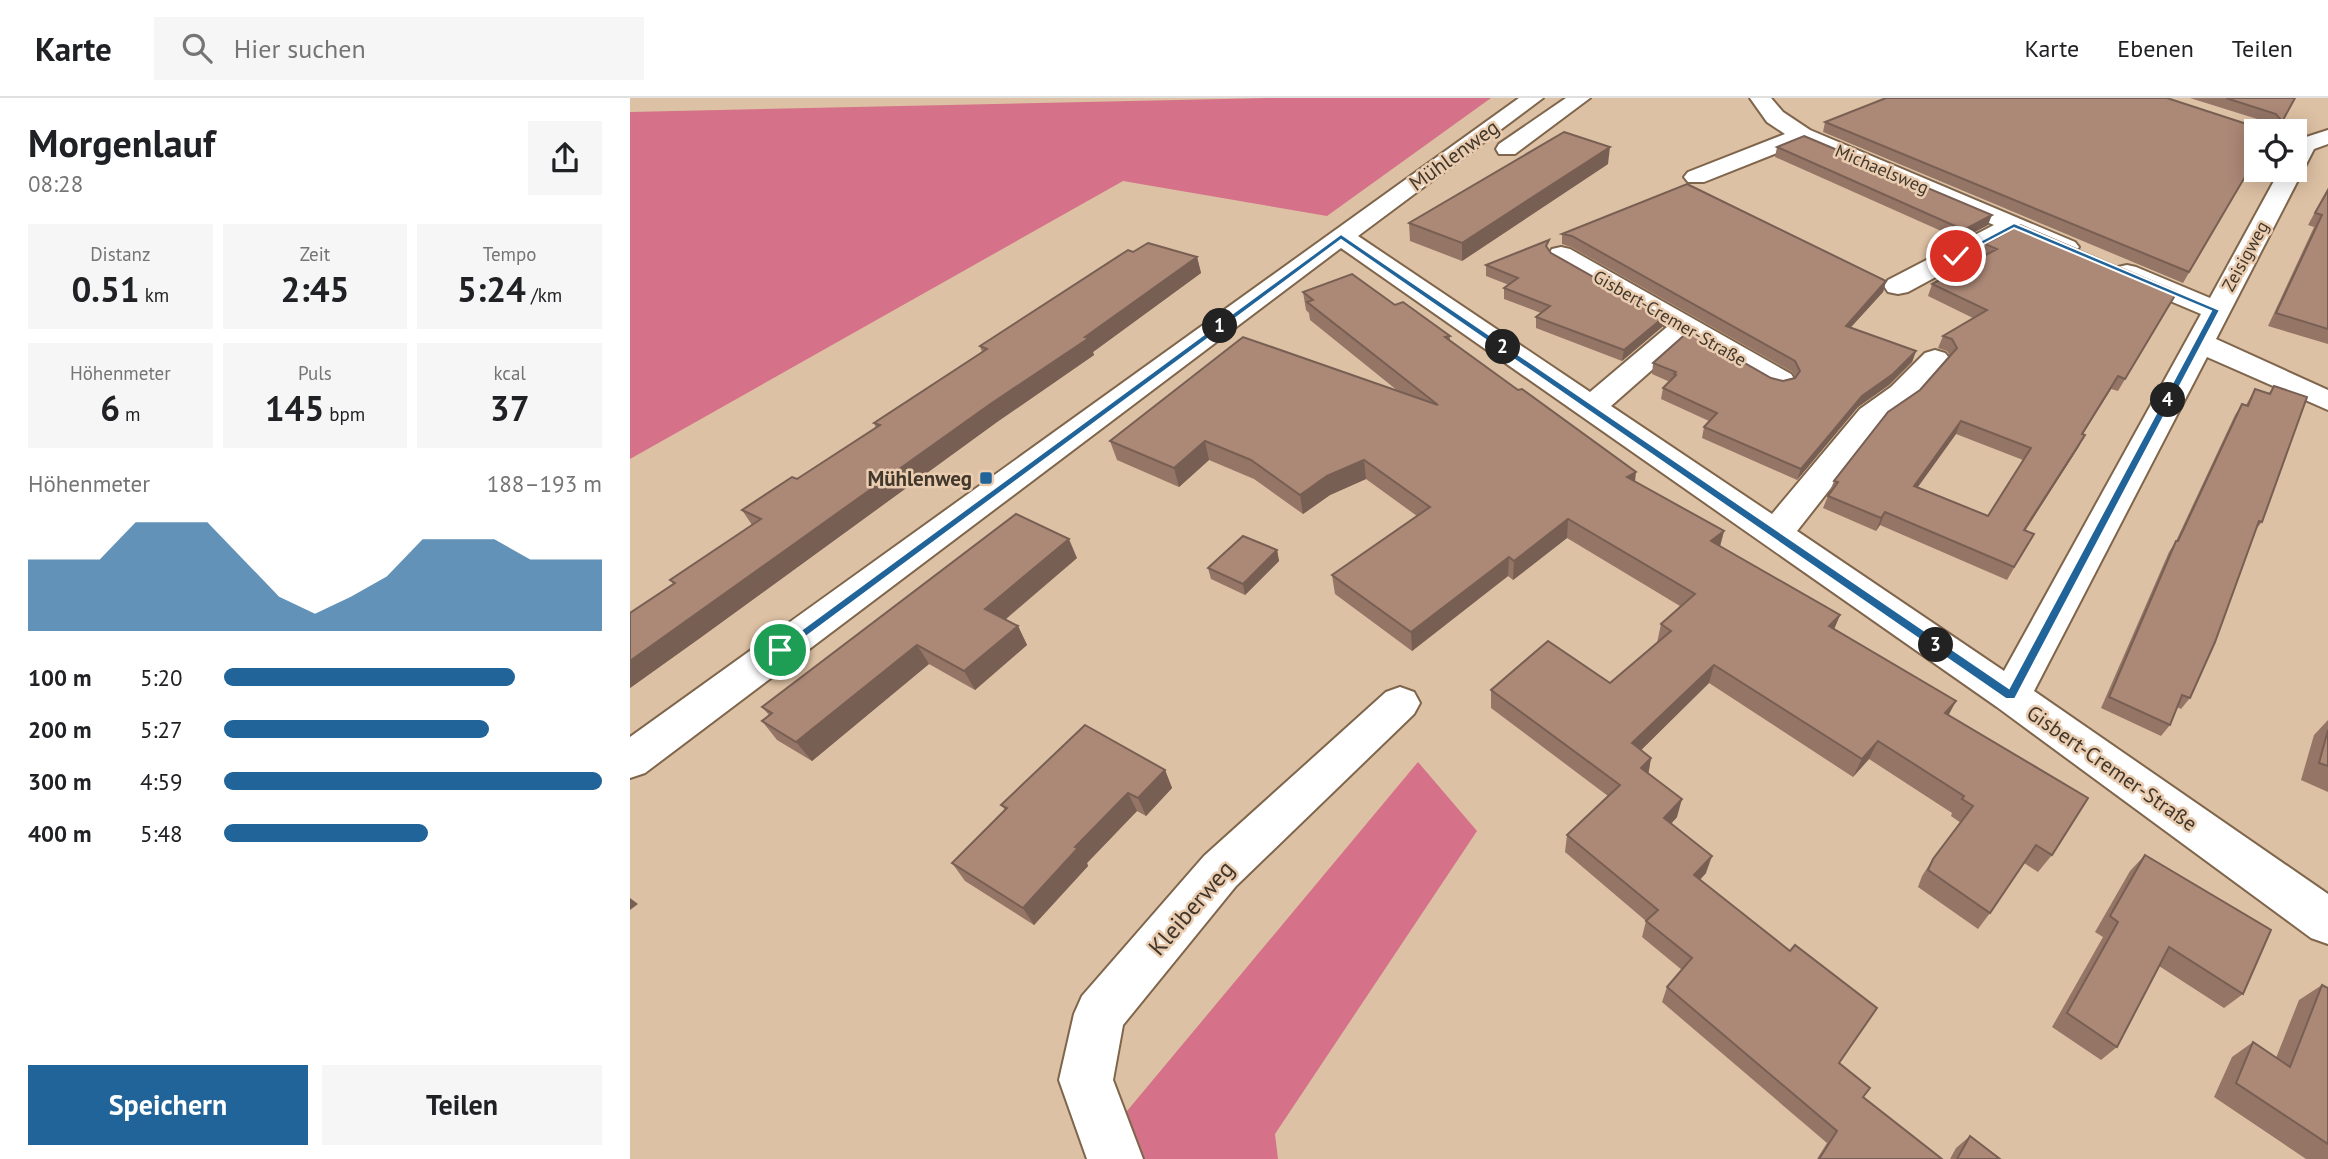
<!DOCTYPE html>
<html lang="de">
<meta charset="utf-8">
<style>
body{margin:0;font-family:"PT Sans",sans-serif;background:#f6f6f6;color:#202124;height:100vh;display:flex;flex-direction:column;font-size:26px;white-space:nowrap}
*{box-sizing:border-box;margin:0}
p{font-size:23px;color:#757577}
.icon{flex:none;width:38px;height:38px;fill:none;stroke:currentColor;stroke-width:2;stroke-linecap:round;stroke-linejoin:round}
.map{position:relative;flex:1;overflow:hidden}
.panel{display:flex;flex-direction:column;background:#fff;width:630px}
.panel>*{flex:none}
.tools{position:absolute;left:1614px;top:21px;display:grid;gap:14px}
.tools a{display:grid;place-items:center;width:63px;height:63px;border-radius:0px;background:#fff;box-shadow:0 4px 18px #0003;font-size:35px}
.pin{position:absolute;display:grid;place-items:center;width:60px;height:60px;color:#fff;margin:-30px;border:4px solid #fff;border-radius:50%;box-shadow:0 2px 7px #0007}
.km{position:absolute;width:35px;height:35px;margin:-18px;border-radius:50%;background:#222;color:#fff;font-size:19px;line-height:35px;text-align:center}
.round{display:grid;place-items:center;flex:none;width:74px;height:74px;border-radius:0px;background:#f6f6f6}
.headline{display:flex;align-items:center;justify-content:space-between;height:119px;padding:0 28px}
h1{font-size:38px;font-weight:800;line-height:52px}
.metrics{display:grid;grid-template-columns:repeat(3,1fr);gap:10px;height:119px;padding:7px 28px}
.metrics div{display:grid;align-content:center;border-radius:0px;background:#f6f6f6;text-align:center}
.metrics b{font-size:35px;font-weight:800}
.metrics small{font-size:19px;font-weight:400}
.metrics p{font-size:19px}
.chart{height:196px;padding:14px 28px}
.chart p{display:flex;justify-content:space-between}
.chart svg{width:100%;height:126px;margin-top:7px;fill:#206499;opacity:.7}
.primary-button{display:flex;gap:14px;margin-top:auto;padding:14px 28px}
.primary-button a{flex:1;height:80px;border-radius:0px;background:#206499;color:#fff;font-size:28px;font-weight:800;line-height:80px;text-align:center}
.primary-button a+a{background:#f6f6f6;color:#202124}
ul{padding:0 28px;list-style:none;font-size:23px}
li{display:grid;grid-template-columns:112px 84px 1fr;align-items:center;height:52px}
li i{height:18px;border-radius:9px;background:#206499}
header{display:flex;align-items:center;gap:42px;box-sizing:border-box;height:98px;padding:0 35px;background:#fff;border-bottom:2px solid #e0e0e0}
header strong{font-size:33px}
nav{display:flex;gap:38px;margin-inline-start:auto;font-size:24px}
.search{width:490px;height:63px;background:#f6f6f6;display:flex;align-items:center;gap:18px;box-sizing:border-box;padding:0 24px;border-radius:0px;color:#757577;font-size:26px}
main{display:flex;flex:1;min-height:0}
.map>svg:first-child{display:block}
.green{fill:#d57188}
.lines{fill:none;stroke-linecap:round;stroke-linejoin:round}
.minor-casing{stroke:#7e654b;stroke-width:4}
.minor{fill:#fff;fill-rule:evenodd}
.wall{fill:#947566;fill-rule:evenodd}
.shaded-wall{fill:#785f53}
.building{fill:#ac8877;stroke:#785f53;stroke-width:2;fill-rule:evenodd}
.route{fill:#206499;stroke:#fff;stroke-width:2}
.poi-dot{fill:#206499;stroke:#eacdb1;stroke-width:2.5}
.labels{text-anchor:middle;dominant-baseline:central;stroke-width:5;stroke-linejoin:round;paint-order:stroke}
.far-street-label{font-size:18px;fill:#42372b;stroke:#eacdb1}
.street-label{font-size:21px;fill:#42372b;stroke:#eacdb1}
.poi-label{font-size:21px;font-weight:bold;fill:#42372b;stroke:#eacdb1;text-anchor:end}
.near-street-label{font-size:24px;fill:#42372b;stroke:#eacdb1}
</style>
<header>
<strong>Karte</strong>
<div class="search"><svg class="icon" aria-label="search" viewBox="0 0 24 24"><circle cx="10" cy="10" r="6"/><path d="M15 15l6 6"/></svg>Hier suchen</div>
<nav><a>Karte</a><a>Ebenen</a><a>Teilen</a></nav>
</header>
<main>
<section class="panel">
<div class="headline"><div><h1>Morgenlauf</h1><p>08:28</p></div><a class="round"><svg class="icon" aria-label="share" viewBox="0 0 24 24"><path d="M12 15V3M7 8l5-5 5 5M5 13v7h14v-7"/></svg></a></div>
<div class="metrics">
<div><p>Distanz</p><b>0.51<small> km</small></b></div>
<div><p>Zeit</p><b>2:45</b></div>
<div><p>Tempo</p><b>5:24<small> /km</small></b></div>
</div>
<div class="metrics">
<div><p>Höhenmeter</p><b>6<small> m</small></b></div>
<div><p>Puls</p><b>145<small> bpm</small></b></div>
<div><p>kcal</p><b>37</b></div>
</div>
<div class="chart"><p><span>Höhenmeter</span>188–193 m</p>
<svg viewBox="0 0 160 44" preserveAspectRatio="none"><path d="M0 44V19L10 19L20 19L30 6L40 6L50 6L60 19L70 32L80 38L90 32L100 25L110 12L120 12L130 12L140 19L150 19L160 19V44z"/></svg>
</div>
<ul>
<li><b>100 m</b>5:20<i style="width:77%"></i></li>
<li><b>200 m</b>5:27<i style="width:70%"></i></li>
<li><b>300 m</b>4:59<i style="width:100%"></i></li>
<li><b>400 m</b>5:48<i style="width:54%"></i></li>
</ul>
<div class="primary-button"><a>Speichern</a><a>Teilen</a></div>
</section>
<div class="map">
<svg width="1698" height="1061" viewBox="0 0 1698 1061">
<rect width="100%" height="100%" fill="#ddc1a4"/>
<g class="green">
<path d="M639,0H861L697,118L493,83L0,361V14Z"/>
<path d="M788,664L847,733L645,1036L648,1061H457Z"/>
</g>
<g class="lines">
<defs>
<g id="minor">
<path d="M889,0H913L728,138L960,294L1037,229L922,163L918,157L922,151L931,149L940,151L1161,276L1165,282L1161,288L1150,291L1139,288L1057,241L981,308L1142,416L1230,311L1261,289L1295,255L1305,252L1315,255L1320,261L1315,267L1283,303L1252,325L1167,433L1374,573L1571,216L1488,181L1484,175L1488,169L1497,167L1506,169L1580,200L1650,72H1664V46L1667,42L1698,32V46L1684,51L1586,241L1698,292V312L1577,259L1404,593L1698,796V846L1681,840L1367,609L711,150L15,675L0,680V639Z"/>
<path d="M936,0H960L885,56H869L866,51L869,46Z"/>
<path d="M1120,0H1141L1153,14L1180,32L1445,144L1449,149L1445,154L1436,157L1427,154L1385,136L1278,194L1268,196L1258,194L1254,188L1258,182L1364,127L1172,45L1074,84H1058L1054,79L1058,74L1155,36L1137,24Z"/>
<path d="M770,589L784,594L790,605L784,616L606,788L493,927L483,982L513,1061H457L429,982L444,916L452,898L574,758L756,594Z"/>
</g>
</defs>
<use href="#minor" class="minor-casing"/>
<use href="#minor" class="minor"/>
</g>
<g class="wall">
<path d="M1560,0H1665L1647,33H1626V64L1624,63L1553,185L1193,34L1195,24L1629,30L1640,25Z"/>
<path d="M1147,49L1358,127L1324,145L1316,141L1318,136L1145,59Z"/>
<path d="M978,66L832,163L780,143L779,125Z"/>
<path d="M1698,90V246L1638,228L1684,129L1678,127Z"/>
<path d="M932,136L1256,183L1253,194L1220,230L1286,253L1282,264L1259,287L1228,309L1167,382L1072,340L1074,329L1079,323L1031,301L1033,290L1040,284L1022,276L1023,265L1141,280L1153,283L1165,279L1162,274L941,149L932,146Z"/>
<path d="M1355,146L1547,194L1488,293L1481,291L1453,336L1455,337L1448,350L1395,433L1404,436L1377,482L1250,427L1246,433L1193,410L1204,383L1290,292L1320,258L1317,253L1308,250L1313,238L1343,220L1298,198L1302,186L1353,159L1351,158ZM1326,336L1393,362L1358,418L1288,389Z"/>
<path d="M918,151L921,155L1032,229L992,263L906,230V219L911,215L874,201V190L879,187L856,178V167Z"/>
<path d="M503,154L567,159L571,175L463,254L464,257L367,324L70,540L0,590V515L43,486L40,482L122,427L112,412L167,381L246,330L244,325L352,254L350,248Z"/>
<path d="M673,194L765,207L820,238V243L1005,384L1094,433L1090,448L1210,517L1204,531L1326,603L1318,617L1422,757L1408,774L1394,765L1360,815L1348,831L1288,789L1292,778L1303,761L1331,725L1321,718L1322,715L1239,661L1223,679L1079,585L1011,652L1021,660L1018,676L1047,719L1041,726L1076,775L1070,782L1209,965L1233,999L1312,1061H1187L1197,1045L1032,904L1037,889L1052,872L1012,839L1016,823L935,754L937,737L978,698L861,610V592L980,585L1027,545L1031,526L1050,508L937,440L883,482L878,478L782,553L705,496L702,477L787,418L736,381L700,397L673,416L624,381L579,362L549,389L487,362L480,343L768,293L680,222L679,215L676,212Z"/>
<path d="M1644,288L1632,424L1626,431L1560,600L1551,611L1547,609L1540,627L1531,638L1471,610L1539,454L1546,443L1605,317L1612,306L1616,307L1625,291L1639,295Z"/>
<path d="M647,452L649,463L615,497L581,481L578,470Z"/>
<path d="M447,460L375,522L388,528L397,547L345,592L299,566L182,663L147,642L132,623L139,617L132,609Z"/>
<path d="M1698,622V694L1671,682L1684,637Z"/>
<path d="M535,672L542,690L516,718L507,713L457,765L458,768L404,827L335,783L322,765L375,712L371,707Z"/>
<path d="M1515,757L1613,896L1594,910L1529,868L1487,949L1471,962L1422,929L1473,839L1465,834L1500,773Z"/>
<path d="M1692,887L1698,890V1061H1676L1584,999L1602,959L1623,944L1646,960L1669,902Z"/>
<path d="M1340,1038L1370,1061H1320L1326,1050Z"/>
</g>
<g class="shaded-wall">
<path d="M980,49L978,66L832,163V145Z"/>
<path d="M1362,117L1358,127L1324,145L1328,135Z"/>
<path d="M567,159L571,175L463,254L464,257L367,324L70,540L0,590V563Z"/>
<path d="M1256,183L1253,194L1212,239L1216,228Z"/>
<path d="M1034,219L1032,229L992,263L994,252Z"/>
<path d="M1286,253L1282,264L1259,287L1228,309L1167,382L1171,371L1232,298Z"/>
<path d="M1488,278L1481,291L1445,348L1452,336Z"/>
<path d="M1331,323L1326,336L1279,401L1284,388Z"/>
<path d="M1455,337L1448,350L1387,445L1394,432Z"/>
<path d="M575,343L579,362L549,389L544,370Z"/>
<path d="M734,362L736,381L700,397L673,416L670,397L697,378Z"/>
<path d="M1006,374L1004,393L997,379Z"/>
<path d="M1255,414L1250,427L1246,433L1251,420Z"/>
<path d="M938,421L937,440L883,482L884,463Z"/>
<path d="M1094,433L1089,452L1081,443Z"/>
<path d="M439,441L447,460L365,530L355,511Z"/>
<path d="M647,452L649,463L615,497L613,486Z"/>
<path d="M879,459L878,478L782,553L781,534Z"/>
<path d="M1210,517L1202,536L1199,528Z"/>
<path d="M388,528L397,547L345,592L334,573Z"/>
<path d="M287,547L299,566L182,663L166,644Z"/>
<path d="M1084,567L1079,585L999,664L1002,645Z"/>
<path d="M1326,603L1316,622L1315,615Z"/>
<path d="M1248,643L1239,661L1223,679L1232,661Z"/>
<path d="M1021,660L1018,678L1011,670Z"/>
<path d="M535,672L542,690L516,718L508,700Z"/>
<path d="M498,695L507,713L457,765L458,768L404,827L393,810L445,749Z"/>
<path d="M1052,701L1047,719L1029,738L1034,720Z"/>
<path d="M1082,758L1076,775L1058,794L1064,777Z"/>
<path d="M0,800L8,806L0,812Z"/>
</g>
<g class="building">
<path d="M1256,0H1537L1629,30L1633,26L1650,25L1651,22L1646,16L1596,0H1665L1647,33H1626V60L1559,174L1195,24Z"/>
<path d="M934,34L980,49L832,145L779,125Z"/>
<path d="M1174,38L1362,117L1328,135L1320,131L1325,128L1147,49Z"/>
<path d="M1057,86L1256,183L1216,228L1286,253L1263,276L1232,298L1171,371L1074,329L1087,315L1033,290L1046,277L1044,276L1046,274L1023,265L1059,233L1141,280L1153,283L1165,280L1170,273L1165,263L942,138L932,136Z"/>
<path d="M1698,92V231L1646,215L1692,117L1685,115Z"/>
<path d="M1390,127L1547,194L1495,281L1488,278L1452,336L1455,337L1394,432L1404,436L1384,469L1255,414L1251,420L1198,398L1208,384L1204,383L1258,314L1290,292L1327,250L1322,241L1313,238L1357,212L1302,186L1367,151L1355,146ZM1331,323L1401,350L1358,418L1284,388Z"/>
<path d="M919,142L916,148L921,155L1034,219L994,252L906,219L920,208L874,190L888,180L856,167Z"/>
<path d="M518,145L567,159L455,239L459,240L359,307L0,563V515L45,485L40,482L131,421L112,412L162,379L167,381L250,327L244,325L357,251L350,248L498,152L503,154Z"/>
<path d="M722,176L765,207L773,204L820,238L815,239L888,292L892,291L1006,374L997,379L1094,433L1081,443L1210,517L1199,528L1326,603L1315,615L1458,700L1422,757L1406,747L1360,815L1298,772L1303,761L1343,708L1332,701L1334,698L1248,643L1232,661L1084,567L1002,645L1021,660L1011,670L1052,701L1034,720L1082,758L1064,777L1160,853L1165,847L1247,910L1209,965L1240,990L1233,999L1312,1061H1189L1207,1033L1037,889L1062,860L1016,823L1028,812L937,737L990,687L861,592L918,543L980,585L1041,533L1031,526L1065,496L938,421L884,463L879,459L781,534L702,477L800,409L734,362L697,378L670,397L621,362L575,343L544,370L480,343L613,239L808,307L677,204L683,202L673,194Z"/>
<path d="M1644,288L1677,299L1632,424L1629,423L1585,544L1560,600L1552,597L1540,627L1479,599L1546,443H1548L1612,306L1618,308L1625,291L1640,296Z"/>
<path d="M386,416L439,441L355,511L388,528L334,573L287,547L166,644L132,623L142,615L132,609Z"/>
<path d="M613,438L647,452L613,486L578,470Z"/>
<path d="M455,627L535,672L508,700L498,695L445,749L448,750L393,810L322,765L377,710L371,707Z"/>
<path d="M1698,632V668L1689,665Z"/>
<path d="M1515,757L1641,832L1613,896L1539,849L1487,949L1437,915L1488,824L1480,818Z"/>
<path d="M1692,887L1698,890V1046L1606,985L1623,944L1660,969Z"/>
<path d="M1340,1038L1370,1061H1327Z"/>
</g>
<path class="route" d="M1384,125L1590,212L1385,601H1376L711,142L154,555L150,556L144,552L711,136L1379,590L1581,213L1384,130L1329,159L1322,158Z"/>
<rect class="poi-dot" x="349" y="373" width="14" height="14" rx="3.5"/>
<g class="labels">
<g class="far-street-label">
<text transform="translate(1252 71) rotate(23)">Michaelsweg</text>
<text transform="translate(1615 158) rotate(-61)">Zeisigweg</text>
<text transform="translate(1040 220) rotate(30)">Gisbert-Cremer-Straße</text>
</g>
<g class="street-label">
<text transform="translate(824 57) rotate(-36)">Mühlenweg</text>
<text transform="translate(1482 670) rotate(35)">Gisbert-Cremer-Straße</text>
</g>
<g class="poi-label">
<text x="342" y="380">Mühlenweg</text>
</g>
<g class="near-street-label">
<text transform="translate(561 810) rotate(-49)">Kleiberweg</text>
</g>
</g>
</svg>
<div class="tools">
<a><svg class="icon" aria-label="locate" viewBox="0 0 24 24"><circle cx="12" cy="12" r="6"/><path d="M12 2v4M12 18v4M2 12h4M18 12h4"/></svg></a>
</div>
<div class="pin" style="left:150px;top:552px;background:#1e9e55"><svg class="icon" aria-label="arrive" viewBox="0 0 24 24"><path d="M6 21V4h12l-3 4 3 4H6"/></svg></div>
<div class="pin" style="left:1326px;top:158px;background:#d93025"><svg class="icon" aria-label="check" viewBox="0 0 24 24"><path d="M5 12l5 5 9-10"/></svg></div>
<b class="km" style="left:590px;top:228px">1</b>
<b class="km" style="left:873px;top:249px">2</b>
<b class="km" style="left:1306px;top:547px">3</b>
<b class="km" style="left:1538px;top:302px">4</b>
</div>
</main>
